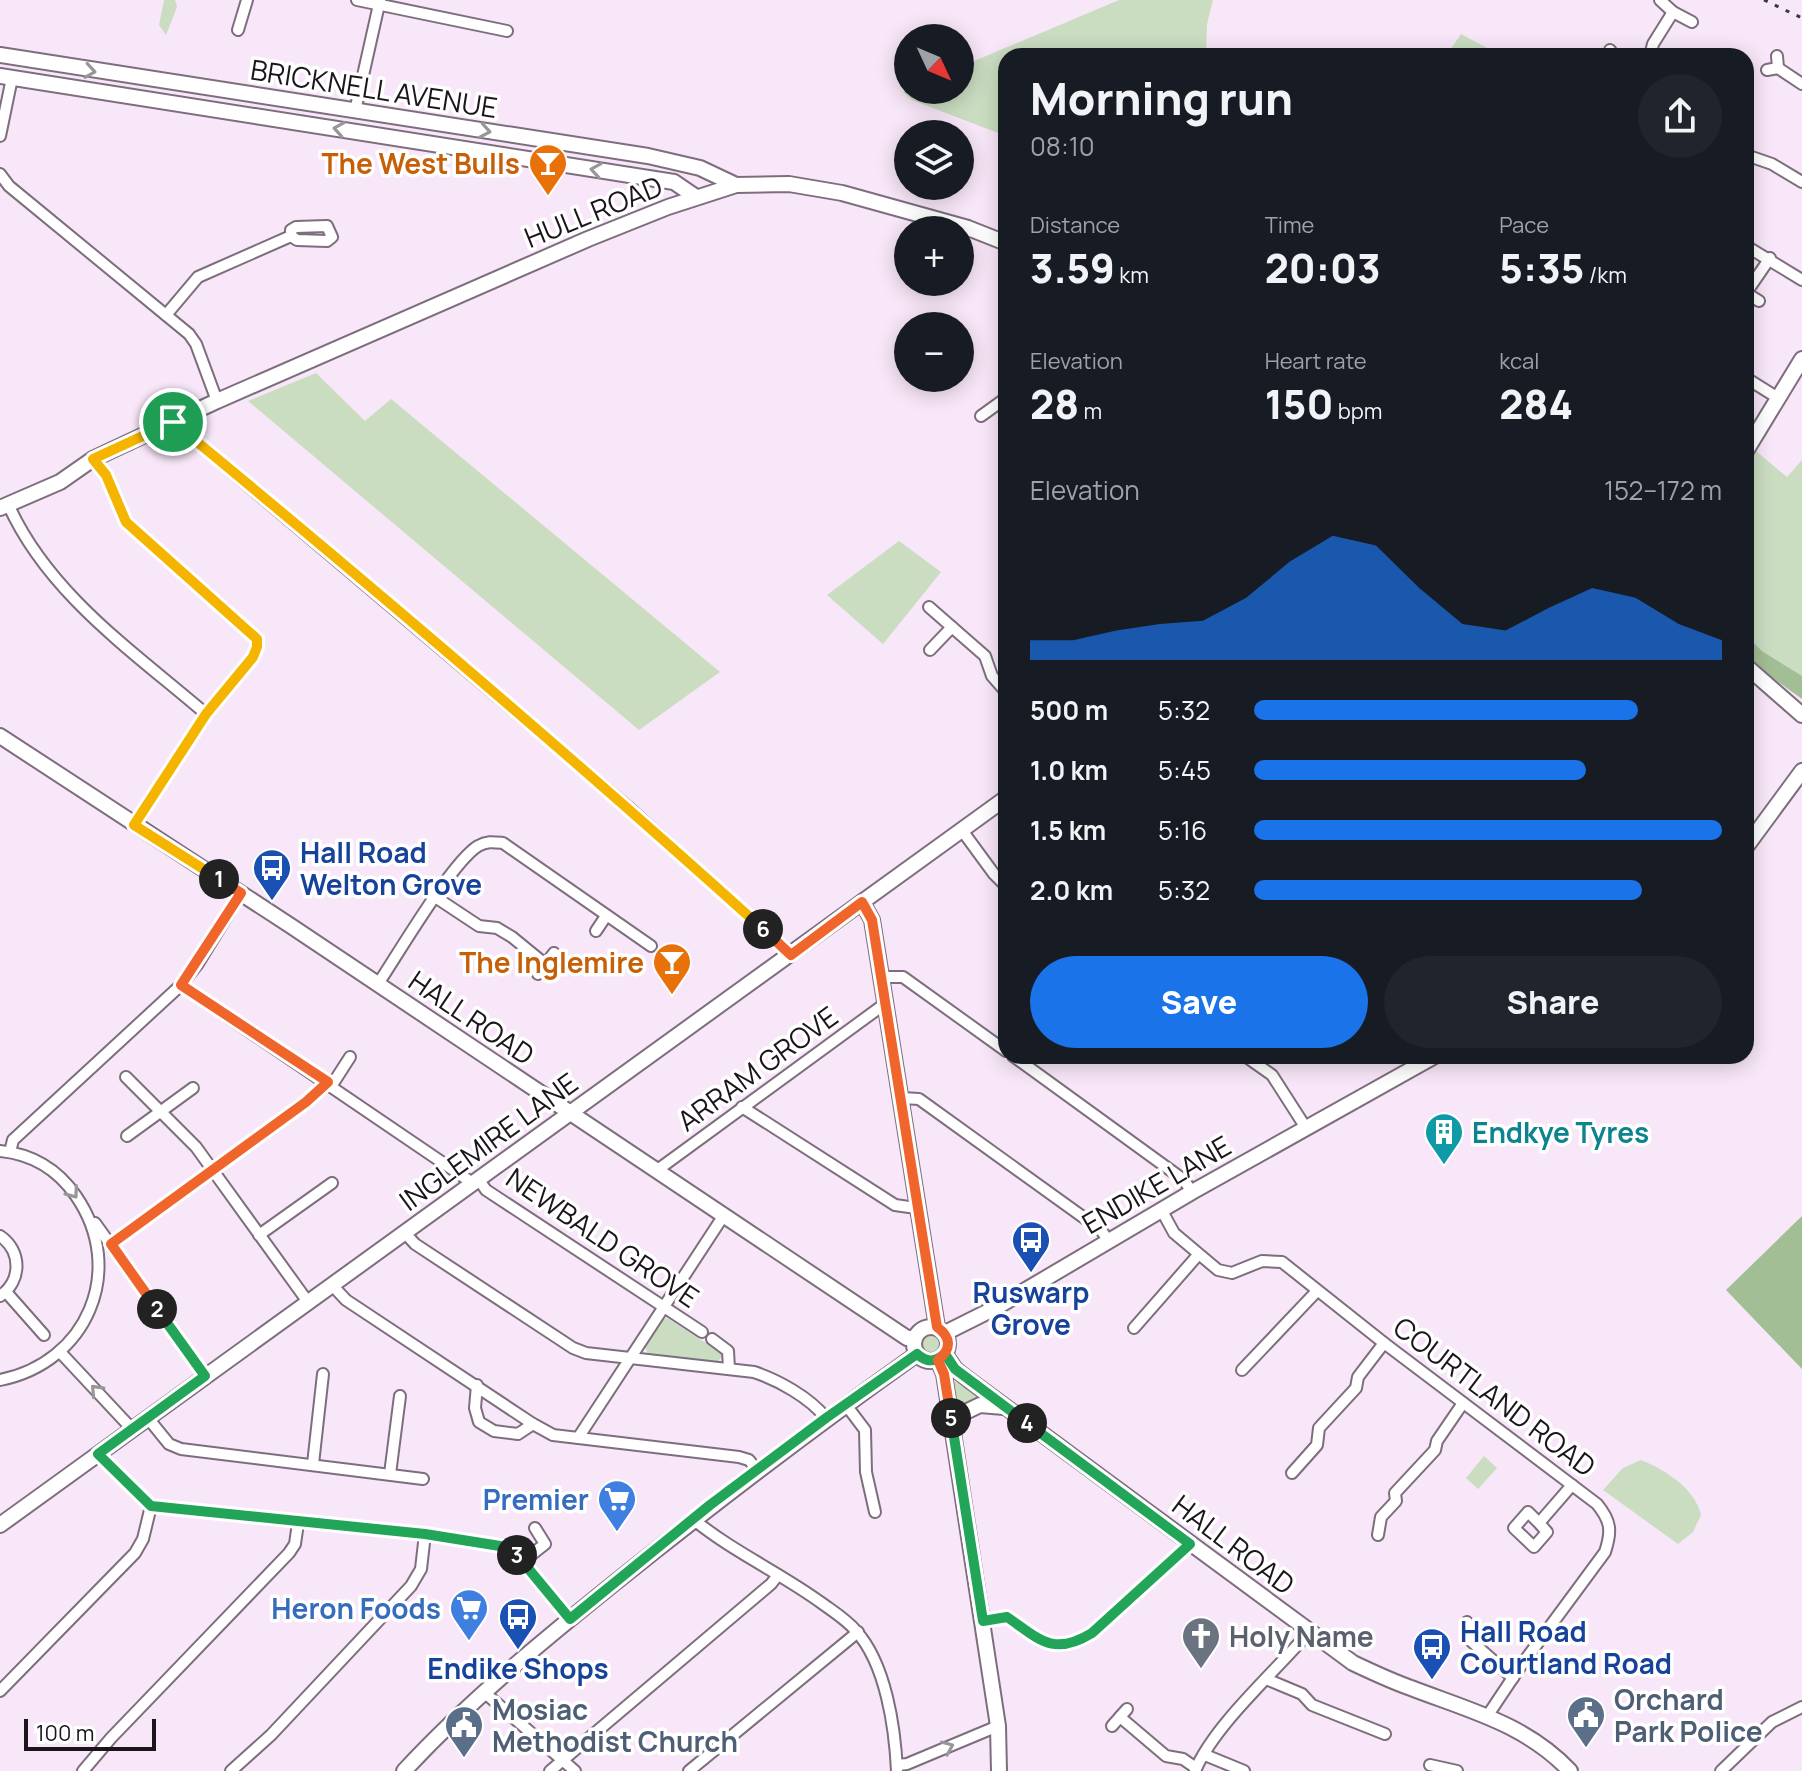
<!DOCTYPE html>
<meta charset="utf-8">
<style>
body{margin:0;font-family:Manrope,sans-serif;background:#20242c;color:#f1f3f6;height:100vh;display:flex;flex-direction:column;font-size:30px;white-space:nowrap}
*{box-sizing:border-box;margin:0}
p{font-size:26px;color:#9ea1a6}
.icon{flex:none;width:44px;height:44px;fill:none;stroke:currentColor;stroke-width:2;stroke-linecap:round;stroke-linejoin:round}
.map{position:relative;flex:1;overflow:hidden}
.panel{position:absolute;left:998px;top:48px;width:756px;height:1016px;display:flex;flex-direction:column;background:#171b24;border-radius:24px;box-shadow:0 4px 20px #0003}
.panel>*{flex:none}
.needle{width:52px;rotate:134deg}
.tools{position:absolute;left:894px;top:24px;display:grid;gap:16px}
.tools a{display:grid;place-items:center;width:80px;height:80px;border-radius:50%;background:#171b24;box-shadow:0 4px 20px #0003;font-size:40px}
.scale{position:absolute;left:24px;bottom:20px;width:132px;box-sizing:border-box;padding-left:8px;border:4px solid #1b151b;border-top:0;font-size:22px;line-height:28px;white-space:nowrap;color:#1b151b;-webkit-text-stroke:6px #fff;paint-order:stroke}
.pin{position:absolute;display:grid;place-items:center;width:68px;height:68px;color:#fff;margin:-34px;border:4px solid #fff;border-radius:50%;box-shadow:0 2px 8px #0007}
.km{position:absolute;width:40px;height:40px;margin:-20px;border-radius:50%;background:#222;color:#fff;font-size:22px;line-height:40px;text-align:center}
.round{display:grid;place-items:center;flex:none;width:84px;height:84px;border-radius:42px;background:#20242c}
.summary{display:flex;align-items:center;justify-content:space-between;height:136px;padding:0 32px}
h1{font-size:44px;font-weight:800;line-height:60px}
.metrics{display:grid;grid-template-columns:repeat(3,1fr);gap:12px;height:136px;padding:8px 32px}
.metrics div{display:grid;align-content:center}
.metrics b{font-size:40px;font-weight:800}
.metrics small{font-size:22px;font-weight:400}
.metrics p{font-size:22px}
.chart{height:224px;padding:16px 32px}
.chart p{display:flex;justify-content:space-between}
.chart svg{width:100%;height:144px;margin-top:8px;fill:#1a73e8;opacity:.7}
.primary-button{display:flex;gap:16px;margin-top:auto;padding:16px 32px}
.primary-button a{flex:1;height:92px;border-radius:48px;background:#1a73e8;color:#fff;font-size:32px;font-weight:800;line-height:92px;text-align:center}
.primary-button a+a{background:#20242c;color:#f1f3f6}
ul{padding:0 32px;list-style:none;font-size:26px}
li{display:grid;grid-template-columns:128px 96px 1fr;align-items:center;height:60px}
li i{height:20px;border-radius:10px;background:#1a73e8}
.map>svg:first-child{display:block}
.green{fill:#caddc1}
.forest{fill:#a2be94}
.lines{fill:none;stroke-linecap:round;stroke-linejoin:round}
.street-casing{stroke:#7d6e7d;stroke-width:14}
.secondary-casing{stroke:#7d6e7d;stroke-width:18}
.street{stroke:#fff;stroke-width:10}
.secondary{stroke:#fff;stroke-width:14}
.rail{stroke:#3d353d;stroke-width:3;stroke-dasharray:4 8;stroke-linecap:butt}
.oneway{stroke:#989698}
.split-1-casing{stroke:#fff;stroke-width:16}
.split-2-casing{stroke:#fff;stroke-width:16}
.split-3-casing{stroke:#fff;stroke-width:16}
.split-4-casing{stroke:#fff;stroke-width:16}
.split-5-casing{stroke:#fff;stroke-width:16}
.split-6-casing{stroke:#fff;stroke-width:16}
.split-7-casing{stroke:#fff;stroke-width:16}
.split-1{stroke:#f5b400;stroke-width:10}
.split-2{stroke:#f0652b;stroke-width:10}
.split-3{stroke:#22a559;stroke-width:10}
.split-4{stroke:#22a559;stroke-width:10}
.split-5{stroke:#22a559;stroke-width:10}
.split-6{stroke:#f0652b;stroke-width:10}
.split-7{stroke:#f5b400;stroke-width:10}
.labels{text-anchor:middle;dominant-baseline:central;stroke-width:7;stroke-linejoin:round;paint-order:stroke}
.street-label{font-size:28px;fill:#1b151b;stroke:#fff}
.food-label{font-size:28px;font-weight:bold;fill:#c56008;stroke:#fff;text-anchor:end}
.transit-label{font-size:28px;font-weight:bold;fill:#164399;stroke:#fff;text-anchor:start}
.culture-label{font-size:28px;font-weight:bold;fill:#0d838f;stroke:#fff;text-anchor:start}
.shop-label{font-size:28px;font-weight:bold;fill:#366cbe;stroke:#fff;text-anchor:end}
.worship-label{font-size:28px;font-weight:bold;fill:#5b616d;stroke:#fff;text-anchor:start}
.service-label{font-size:28px;font-weight:bold;fill:#4e5e75;stroke:#fff;text-anchor:start}
</style>
<div class="map">
<svg width="1802" height="1771" viewBox="0 0 1802 1771">
<rect width="100%" height="100%" fill="#f8e7f8"/>
<g class="green">
<path d="M164,0H175L177,7L166,35L159,25Z"/>
<path d="M1119,0H1213L1207,24L1206,56H1006V136L912,100L903,92L908,89L960,90V67Z"/>
<path d="M1461,34L1502,56H1446Z"/>
<path d="M316,373L365,421L391,399L720,672L639,730L248,401Z"/>
<path d="M1756,451L1787,477L1802,460V676L1762,651L1746,635V468Z"/>
<path d="M899,541L941,572L883,644L827,595Z"/>
<path d="M667,1318L723,1354L718,1362L648,1354L645,1346L663,1320Z"/>
<circle cx="931" cy="1343" r="12"/>
<path d="M955,1381L969,1385L992,1401L958,1408L955,1406L952,1385Z"/>
<path d="M1484,1456L1497,1468L1478,1489L1466,1478Z"/>
<path d="M1641,1460C1666,1470 1695,1489 1701,1515L1693,1532L1678,1544L1603,1490L1623,1468Z"/>
</g>
<g class="forest">
<path d="M1746,635L1762,651L1802,676V699L1746,659Z"/>
<path d="M1802,1216V1369L1726,1290Z"/>
</g>
<g class="lines">
<defs>
<g id="street">
<path d="M357,0L507,31"/>
<path d="M1660,0L1673,12L1692,22"/>
<path d="M238,30L247,0"/>
<path d="M1610,50L1614,56"/>
<path d="M1650,56L1653,44L1673,12"/>
<path d="M1778,68L1802,84"/>
<path d="M1767,70L1778,68L1777,56"/>
<path d="M355,111L380,0"/>
<path d="M0,136L12,78"/>
<path d="M1746,155L1772,164L1802,182"/>
<path d="M0,174L9,186L189,334L196,344L217,401"/>
<path d="M1746,246L1802,280"/>
<path d="M1759,301L1746,293L1770,258"/>
<path d="M166,315L198,277L291,236V230L296,227L327,226L332,237L327,241L297,240L291,236"/>
<path d="M1746,378L1778,398"/>
<path d="M981,416L1006,398"/>
<path d="M173,422L628,807L791,955"/>
<path d="M93,459L106,475L126,522L257,639V647L253,657L206,714L134,825"/>
<path d="M8,504C48,594 134,652 206,714"/>
<path d="M929,607L985,656L992,676L1006,692"/>
<path d="M930,650L952,627"/>
<path d="M961,829L994,874L1006,886"/>
<path d="M411,881L479,926L497,928L512,937L545,964"/>
<path d="M596,931L606,916"/>
<path d="M538,974L554,953"/>
<path d="M882,977H903L1006,1051"/>
<path d="M378,984C398,954 452,862 478,846C487,841 493,842 503,843L651,946"/>
<path d="M181,985L474,1184"/>
<path d="M1013,1056L1184,1180L1192,1192"/>
<path d="M1245,1056L1272,1075L1306,1128"/>
<path d="M126,1077L196,1147L308,1302"/>
<path d="M332,1085L350,1057"/>
<path d="M902,1098L919,1099L1101,1230L1108,1240"/>
<path d="M742,1107L895,1205L916,1208"/>
<path d="M127,1136L193,1088"/>
<path d="M0,1151C32,1154 58,1170 76,1196C127,1270 87,1363 0,1380"/>
<path d="M10,1152L13,1140L181,985L197,965L241,893"/>
<path d="M656,1171L886,1003"/>
<path d="M479,1180L486,1190L702,1332"/>
<path d="M1162,1211L1174,1233L1218,1270L1232,1273L1262,1261L1282,1262L1384,1343L1597,1504C1611,1521 1612,1531 1605,1552L1520,1667L1488,1715"/>
<path d="M95,1223L205,1376"/>
<path d="M405,1233L415,1244L573,1348L586,1353L754,1372C778,1380 809,1397 826,1418"/>
<path d="M259,1235L332,1183"/>
<path d="M0,1236C22,1251 22,1281 0,1296"/>
<path d="M111,1244L306,1102L328,1082"/>
<path d="M332,1285L346,1300L533,1424L553,1435L739,1457L749,1460L757,1470"/>
<path d="M6,1292L44,1335"/>
<path d="M1134,1328L1198,1255"/>
<path d="M712,1339L728,1351L729,1369"/>
<path d="M60,1352L132,1429"/>
<path d="M1242,1370L1317,1291"/>
<path d="M477,1385L475,1408L479,1422L494,1431L518,1434L533,1424"/>
<path d="M846,1405L865,1430L866,1472L875,1512"/>
<path d="M147,1417L169,1444L181,1449L423,1479"/>
<path d="M578,1438L724,1215"/>
<path d="M98,1454L151,1506L425,1534L500,1546L512,1550L570,1619"/>
<path d="M313,1464L323,1374"/>
<path d="M1292,1473L1317,1445L1319,1428L1356,1388L1358,1377L1384,1343"/>
<path d="M390,1474L400,1396"/>
<path d="M693,1519C733,1552 781,1573 823,1604C834,1612 847,1620 856,1631C886,1664 895,1728 897,1771"/>
<path d="M1539,1523L1528,1512L1514,1528L1534,1547L1547,1532L1539,1523L1572,1485"/>
<path d="M1378,1535L1381,1517L1396,1501L1395,1493L1435,1450L1437,1441L1463,1403"/>
<path d="M522,1562L545,1544L535,1528"/>
<path d="M983,1621L1007,1617C1039,1640 1053,1657 1092,1633L1190,1544"/>
<path d="M1467,1622L1471,1641L1513,1678"/>
<path d="M1266,1679L1302,1694L1312,1705L1385,1734"/>
<path d="M0,1691L135,1553L143,1539L151,1506"/>
<path d="M485,1693L575,1771"/>
<path d="M1120,1717L1166,1756L1183,1759L1196,1768"/>
<path d="M1112,1726L1127,1709"/>
<path d="M1205,1755L1244,1771"/>
<path d="M897,1765L907,1764L998,1726"/>
<path d="M1430,1765L1457,1771"/>
<path d="M83,1771L111,1738L289,1553L295,1544L298,1523"/>
<path d="M231,1771L271,1735L411,1586L421,1569L425,1534"/>
<path d="M550,1771L771,1584L778,1575"/>
<path d="M689,1771L858,1632"/>
<path d="M1195,1771C1214,1725 1276,1671 1309,1632"/>
<path d="M1721,1771L1772,1722L1802,1707"/>
</g>
<g id="secondary">
<path d="M0,55L648,156L700,168L736,185"/>
<path d="M0,76L674,182L696,197"/>
<path d="M1746,451L1802,359"/>
<path d="M0,508L60,482L93,459L217,401L588,239L668,207L736,185L789,184L842,193L968,228L1006,243"/>
<path d="M1746,666L1802,715"/>
<path d="M0,736L291,926L907,1338H915"/>
<path d="M1746,847L1802,771"/>
<path d="M862,902L872,920L937,1327"/>
<circle cx="931" cy="1344" r="17"/>
<path d="M945,1333L997,1307L1192,1192L1435,1056"/>
<path d="M945,1354L955,1369L969,1380L1353,1663C1372,1672 1391,1681 1411,1688C1468,1710 1526,1724 1570,1771"/>
<path d="M938,1360L944,1374L998,1726L999,1771"/>
<path d="M951,1419L980,1405L1004,1407"/>
<path d="M0,1525L1006,798"/>
<path d="M404,1771C467,1703 540,1643 612,1585C712,1505 813,1428 917,1354"/>
</g>
</defs>
<use href="#street" class="street-casing"/>
<use href="#secondary" class="secondary-casing"/>
<use href="#street" class="street"/>
<use href="#secondary" class="secondary"/>
<path class="rail" d="M1764,0L1802,18"/>
</g>
<defs><path id="oneway-chevron" d="M-2-3.5L2.5 0L-2 3.5" fill="none" stroke-width="1.6" stroke-linecap="round" stroke-linejoin="round" transform="scale(2)"/></defs>
<g class="oneway">
<use href="#oneway-chevron" transform="translate(90 71) rotate(9)"/>
<use href="#oneway-chevron" transform="translate(339 129) rotate(-171)"/>
<use href="#oneway-chevron" transform="translate(485 131) rotate(10)"/>
<use href="#oneway-chevron" transform="translate(596 170) rotate(-171)"/>
<use href="#oneway-chevron" transform="translate(73 1193) rotate(54)"/>
<use href="#oneway-chevron" transform="translate(96 1390) rotate(-133)"/>
<use href="#oneway-chevron" transform="translate(948 1747) rotate(-23)"/>
</g>
<g class="lines">
<defs>
<path id="split-1" d="M173,422L93,459L106,475L126,522L257,639V647L253,657L206,714L134,825L219,879"/>
<path id="split-2" d="M157,1309L111,1244L306,1102L328,1082L181,985L241,893L219,879"/>
<path id="split-3" d="M157,1309L205,1376L98,1454L151,1506L425,1534L500,1546L512,1550L517,1555"/>
<path id="split-4" d="M517,1555L570,1619L710,1505L826,1418L917,1354C927,1363 935,1362 945,1354L955,1369L1027,1423"/>
<path id="split-5" d="M951,1418L983,1621L1007,1617C1039,1639 1053,1657 1092,1633L1190,1544L1027,1423"/>
<path id="split-6" d="M763,929L791,955L862,902L872,920L937,1327C951,1337 952,1349 938,1360L944,1374L951,1418"/>
<path id="split-7" d="M173,422C373,587 570,755 763,929"/>
</defs>
<use href="#split-1" class="split-1-casing"/>
<use href="#split-2" class="split-2-casing"/>
<use href="#split-3" class="split-3-casing"/>
<use href="#split-4" class="split-4-casing"/>
<use href="#split-5" class="split-5-casing"/>
<use href="#split-6" class="split-6-casing"/>
<use href="#split-7" class="split-7-casing"/>
<use href="#split-1" class="split-1"/>
<use href="#split-2" class="split-2"/>
<use href="#split-3" class="split-3"/>
<use href="#split-4" class="split-4"/>
<use href="#split-5" class="split-5"/>
<use href="#split-6" class="split-6"/>
<use href="#split-7" class="split-7"/>
</g>
<defs>
<symbol id="bar-pin" viewBox="-11 -11 22 30"><path d="M0 17L-7.5 6A9.5 9.5 0 1 1 7.5 6Z" fill="#e8710a" stroke="#fff"/><path d="M-6-5H6L.8 .8V4.5H3.5V6h-7V4.5H-.8V.8Z" fill="#fff"/></symbol>
<symbol id="bus-pin" viewBox="-11 -11 22 30"><path d="M0 17L-7.5 6A9.5 9.5 0 1 1 7.5 6Z" fill="#1a4fb4" stroke="#fff"/><path d="M-5-6H5V4H4V6H2V4H-2V6H-4V4H-5ZM-3.5-4V0h7V-4ZM-3.5 1.2v1.5H-2V1.2ZM2 1.2v1.5H3.5V1.2Z" fill="#fff"/></symbol>
<symbol id="building-pin" viewBox="-11 -11 22 30"><path d="M0 17L-7.5 6A9.5 9.5 0 1 1 7.5 6Z" fill="#0f9aa8" stroke="#fff"/><path d="M-4-6H4V6H1V3H-1V6H-4ZM-2.5-4.3h1.7v1.8h-1.7ZM.8-4.3h1.7v1.8H.8ZM-2.5-1h1.7V.8h-1.7ZM.8-1h1.7V.8H.8Z" fill="#fff"/></symbol>
<symbol id="supermarket-pin" viewBox="-11 -11 22 30"><path d="M0 17L-7.5 6A9.5 9.5 0 1 1 7.5 6Z" fill="#3f7fe0" stroke="#fff"/><path d="M-6-5.5h2.5l.6 2H6L4.5 2H-2.5L-4.4-4H-6ZM-1.5 3.2a1.3 1.3 0 1 0 .1 0ZM3 3.2a1.3 1.3 0 1 0 .1 0Z" fill="#fff"/></symbol>
<symbol id="church-pin" viewBox="-11 -11 22 30"><path d="M0 17L-7.5 6A9.5 9.5 0 1 1 7.5 6Z" fill="#6b7280" stroke="#fff"/><path d="M-1.2-6h2.4v3.5h3.3v2.4h-3.3V6h-2.4V-.1h-3.3v-2.4h3.3Z" fill="#fff"/></symbol>
<symbol id="civic-pin" viewBox="-11 -11 22 30"><path d="M0 17L-7.5 6A9.5 9.5 0 1 1 7.5 6Z" fill="#5c6f8a" stroke="#fff"/><path d="M-.6-6.5H3V-4.5H.6V-3L4-1V1h2V6H-6V1h2V-1L-.6-3ZM-1.2 2.5V6h2.4V2.5Z" fill="#fff"/></symbol>
</defs>
<g fill-rule="evenodd">
<use href="#bar-pin" x="526" y="141" width="44" height="60"/>
<use href="#bus-pin" x="250" y="846" width="44" height="60"/>
<use href="#bar-pin" x="650" y="940" width="44" height="60"/>
<use href="#building-pin" x="1422" y="1110" width="44" height="60"/>
<use href="#bus-pin" x="1009" y="1218" width="44" height="60"/>
<use href="#supermarket-pin" x="595" y="1477" width="44" height="60"/>
<use href="#supermarket-pin" x="447" y="1586" width="44" height="60"/>
<use href="#bus-pin" x="496" y="1595" width="44" height="60"/>
<use href="#church-pin" x="1179" y="1614" width="44" height="60"/>
<use href="#bus-pin" x="1410" y="1625" width="44" height="60"/>
<use href="#civic-pin" x="1564" y="1693" width="44" height="60"/>
<use href="#civic-pin" x="442" y="1703" width="44" height="60"/>
</g>
<g class="labels">
<g class="street-label">
<text transform="translate(374 88) rotate(9)">BRICKNELL AVENUE</text>
<text transform="translate(593 211) rotate(-22)">HULL ROAD</text>
<text transform="translate(472 1017) rotate(34)">HALL ROAD</text>
<text transform="translate(757 1068) rotate(-36)">ARRAM GROVE</text>
<text transform="translate(488 1141) rotate(-36)">INGLEMIRE LANE</text>
<text transform="translate(1156 1184) rotate(-30)">ENDIKE LANE</text>
<text transform="translate(603 1237) rotate(34)">NEWBALD GROVE</text>
<text transform="translate(1495 1396) rotate(37)">COURTLAND ROAD</text>
<text transform="translate(1234 1544) rotate(37)">HALL ROAD</text>
</g>
<g class="food-label">
<text x="520" y="163">The West Bulls</text>
<text x="644" y="962">The Inglemire</text>
</g>
<g class="transit-label">
<text x="300" y="852">Hall Road<tspan x="300" dy="32">Welton Grove</tspan></text>
<text x="1031" y="1292" text-anchor="middle">Ruswarp<tspan x="1031" dy="32">Grove</tspan></text>
<text x="1460" y="1631">Hall Road<tspan x="1460" dy="32">Courtland Road</tspan></text>
<text x="518" y="1668" text-anchor="middle">Endike Shops</text>
</g>
<g class="culture-label">
<text x="1472" y="1132">Endkye Tyres</text>
</g>
<g class="shop-label">
<text x="589" y="1499">Premier</text>
<text x="441" y="1608">Heron Foods</text>
</g>
<g class="worship-label">
<text x="1229" y="1636">Holy Name</text>
</g>
<g class="service-label">
<text x="1614" y="1699">Orchard<tspan x="1614" dy="32">Park Police</tspan></text>
<text x="492" y="1709">Mosiac<tspan x="492" dy="32">Methodist Church</tspan></text>
</g>
</g>
</svg>
<div class="tools">
<a><svg class="needle" viewBox="-14 -14 28 28"><path d="M0-13l5 13h-10z" fill="#e53935"/><path d="M0 13l5-13h-10z" fill="#9ea1a6"/></svg></a>
<a><svg class="icon" aria-label="layers" viewBox="0 0 24 24"><path d="M12 4l9 5-9 5-9-5zM3 14l9 5 9-5"/></svg></a>
<a>+</a>
<a>−</a>
</div>
<div class="scale">100 m</div>
<div class="pin" style="left:173px;top:422px;background:#1e9e55"><svg class="icon" aria-label="arrive" viewBox="0 0 24 24"><path d="M6 21V4h12l-3 4 3 4H6"/></svg></div>
<b class="km" style="left:219px;top:879px">1</b>
<b class="km" style="left:157px;top:1309px">2</b>
<b class="km" style="left:517px;top:1555px">3</b>
<b class="km" style="left:1027px;top:1423px">4</b>
<b class="km" style="left:951px;top:1418px">5</b>
<b class="km" style="left:763px;top:929px">6</b>
<section class="panel">
<div class="summary"><div><h1>Morning run</h1><p>08:10</p></div><a class="round"><svg class="icon" aria-label="share" viewBox="0 0 24 24"><path d="M12 15V3M7 8l5-5 5 5M5 13v7h14v-7"/></svg></a></div>
<div class="metrics">
<div><p>Distance</p><b>3.59<small> km</small></b></div>
<div><p>Time</p><b>20:03</b></div>
<div><p>Pace</p><b>5:35<small> /km</small></b></div>
</div>
<div class="metrics">
<div><p>Elevation</p><b>28<small> m</small></b></div>
<div><p>Heart rate</p><b>150<small> bpm</small></b></div>
<div><p>kcal</p><b>284</b></div>
</div>
<div class="chart"><p><span>Elevation</span>152–172 m</p>
<svg viewBox="0 0 160 44" preserveAspectRatio="none"><path d="M0 44V38L10 38L20 35L30 33L40 32L50 25L60 14L70 6L80 9L90 22L100 33L110 35L120 28L130 22L140 25L150 33L160 38V44z"/></svg>
</div>
<ul>
<li><b>500 m</b>5:32<i style="width:82%"></i></li>
<li><b>1.0 km</b>5:45<i style="width:71%"></i></li>
<li><b>1.5 km</b>5:16<i style="width:100%"></i></li>
<li><b>2.0 km</b>5:32<i style="width:83%"></i></li>
</ul>
<div class="primary-button"><a>Save</a><a>Share</a></div>
</section>
</div>
